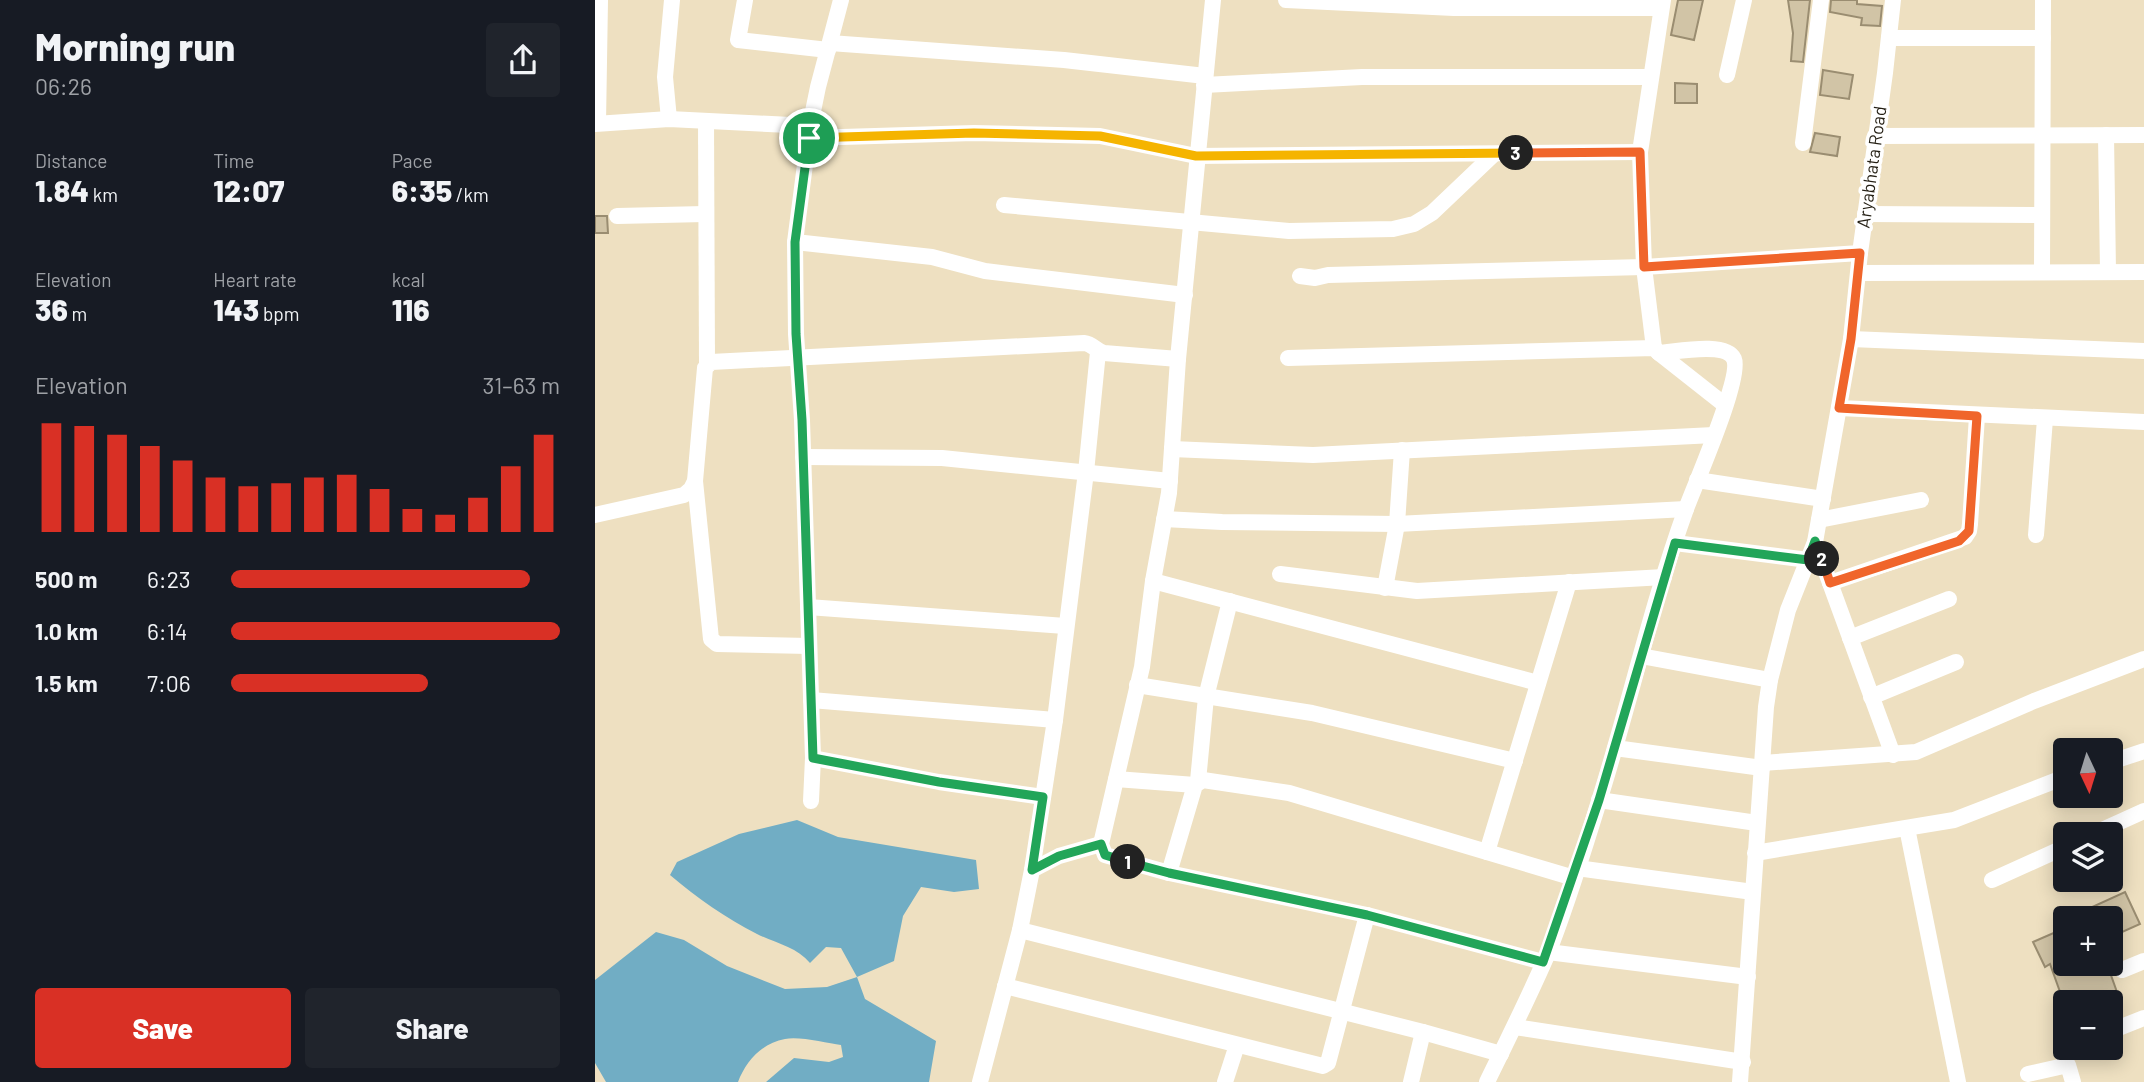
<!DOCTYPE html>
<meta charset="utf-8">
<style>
body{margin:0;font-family:Barlow,sans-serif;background:#20242c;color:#f1f3f6;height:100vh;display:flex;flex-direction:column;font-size:26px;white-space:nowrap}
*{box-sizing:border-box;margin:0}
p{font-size:23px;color:#9ea1a6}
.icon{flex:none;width:38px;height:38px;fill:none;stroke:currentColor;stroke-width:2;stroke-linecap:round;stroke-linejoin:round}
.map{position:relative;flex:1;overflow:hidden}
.panel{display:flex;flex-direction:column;background:#171b24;width:595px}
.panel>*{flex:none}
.needle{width:46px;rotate:176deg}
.controls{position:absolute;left:1458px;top:738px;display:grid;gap:14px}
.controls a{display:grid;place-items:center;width:70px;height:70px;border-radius:7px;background:#171b24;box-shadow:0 4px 18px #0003;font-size:35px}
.pin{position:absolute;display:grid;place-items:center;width:60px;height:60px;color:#fff;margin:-30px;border:4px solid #fff;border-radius:50%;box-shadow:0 2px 7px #0007}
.km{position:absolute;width:35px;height:35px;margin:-18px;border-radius:50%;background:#222;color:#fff;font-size:19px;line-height:35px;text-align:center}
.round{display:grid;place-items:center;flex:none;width:74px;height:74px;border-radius:7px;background:#20242c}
.headline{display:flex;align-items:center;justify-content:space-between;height:119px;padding:0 35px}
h1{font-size:38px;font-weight:800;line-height:52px}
.figures{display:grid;grid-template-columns:repeat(3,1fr);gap:10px;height:119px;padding:7px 35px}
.figures div{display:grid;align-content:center}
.figures b{font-size:30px;font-weight:800}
.figures small{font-size:19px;font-weight:400}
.figures p{font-size:19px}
.chart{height:196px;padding:14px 35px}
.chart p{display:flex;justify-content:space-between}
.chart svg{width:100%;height:126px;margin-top:7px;stroke:#d93025;stroke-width:6}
.button{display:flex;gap:14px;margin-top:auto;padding:14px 35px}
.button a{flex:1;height:80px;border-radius:7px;background:#d93025;color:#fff;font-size:28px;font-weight:800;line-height:80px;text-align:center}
.button a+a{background:#20242c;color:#f1f3f6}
ul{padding:0 35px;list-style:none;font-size:23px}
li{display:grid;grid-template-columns:112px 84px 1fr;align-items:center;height:52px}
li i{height:18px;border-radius:9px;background:#d93025}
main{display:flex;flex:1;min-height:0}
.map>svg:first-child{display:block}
.water{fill:#71adc4}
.building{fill:#d1c4a6;stroke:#9a8d71;stroke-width:2}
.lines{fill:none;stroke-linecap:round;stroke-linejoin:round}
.minor{stroke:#fff;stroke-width:16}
.split-1-casing{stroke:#fff;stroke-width:14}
.split-2-casing{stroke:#fff;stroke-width:14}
.split-3-casing{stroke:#fff;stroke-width:14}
.split-4-casing{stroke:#fff;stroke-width:14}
.split-1{stroke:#22a559;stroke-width:9}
.split-2{stroke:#22a559;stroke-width:9}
.split-3{stroke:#f0652b;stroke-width:9}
.split-4{stroke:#f5b400;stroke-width:9}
.labels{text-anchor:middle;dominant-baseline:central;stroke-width:7;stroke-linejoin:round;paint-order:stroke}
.street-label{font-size:18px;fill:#241f14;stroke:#fff}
</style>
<main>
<section class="panel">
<div class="headline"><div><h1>Morning run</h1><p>06:26</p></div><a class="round"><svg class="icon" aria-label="share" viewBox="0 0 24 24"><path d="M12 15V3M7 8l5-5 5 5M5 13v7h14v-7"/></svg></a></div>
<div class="figures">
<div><p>Distance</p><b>1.84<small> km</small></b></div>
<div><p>Time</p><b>12:07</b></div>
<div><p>Pace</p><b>6:35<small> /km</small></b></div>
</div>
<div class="figures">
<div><p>Elevation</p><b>36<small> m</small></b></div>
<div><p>Heart rate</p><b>143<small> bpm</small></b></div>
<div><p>kcal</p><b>116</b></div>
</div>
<div class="chart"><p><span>Elevation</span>31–63 m</p>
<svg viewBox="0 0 160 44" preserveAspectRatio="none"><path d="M5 44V6M15 44V7M25 44V10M35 44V14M45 44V19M55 44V25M65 44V28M75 44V27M85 44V25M95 44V24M105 44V29M115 44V36M125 44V38M135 44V32M145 44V21M155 44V10"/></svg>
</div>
<ul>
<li><b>500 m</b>6:23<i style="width:91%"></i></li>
<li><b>1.0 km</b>6:14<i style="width:100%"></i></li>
<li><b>1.5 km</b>7:06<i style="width:60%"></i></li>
</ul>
<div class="button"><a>Save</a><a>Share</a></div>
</section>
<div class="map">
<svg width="1549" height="1082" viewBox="0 0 1549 1082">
<rect width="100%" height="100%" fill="#eee0c1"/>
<path class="water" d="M202,820L243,837L381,860L384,889L359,892L326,887L308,916L299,961L262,977L270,999L341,1041L334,1082H171L199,1058L234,1062L248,1057L246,1045C232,1043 204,1036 190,1039C167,1043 151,1061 143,1082H11L0,1063V980L61,932L89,940L132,966L190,989L232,987L262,977L246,948L231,947L215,963C202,947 180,943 162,934C132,919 101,897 75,875L82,862L144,834Z"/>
<g class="building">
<path d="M1083,0H1108L1099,40L1076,35Z"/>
<path d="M1193,0H1215L1208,62L1196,61L1198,33Z"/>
<path d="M1236,0H1262V4L1287,6L1285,26L1266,25L1267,18L1235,12Z"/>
<path d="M1228,70L1258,75L1254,99L1225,95Z"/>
<path d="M1080,83L1102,84V103H1080Z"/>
<path d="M1220,133L1245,137L1242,156L1215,152Z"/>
<path d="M0,216H12L13,233H0Z"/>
<path d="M1530,892L1545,924L1516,937V919H1471Z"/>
<path d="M1470,928V970L1486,964H1512L1523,995L1503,1003H1469L1455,964L1450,967L1438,942Z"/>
</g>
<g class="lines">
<g class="minor">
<path d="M150,0L143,40L233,50"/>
<path d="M618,0L583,359L574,493L558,581L547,667L506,844L510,855L574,873L600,785L608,780L694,793L979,878"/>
<path d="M691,0L859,8H1065"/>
<path d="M1294,38H1448"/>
<path d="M235,43L469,60L610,76"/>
<path d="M1132,75L1149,0"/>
<path d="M609,85L767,77H1056"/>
<path d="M74,119L70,77L77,0"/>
<path d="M111,121L112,364"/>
<path d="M3,123L5,0"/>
<path d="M0,124L74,119L215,126"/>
<path d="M1511,135L1513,272"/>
<path d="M1280,136L1549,135"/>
<path d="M214,138L379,133L505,136L601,156L1045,152"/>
<path d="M1208,143L1226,0"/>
<path d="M409,205L694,231L798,229L819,224L837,213L899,154"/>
<path d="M1270,214L1447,215"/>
<path d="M22,216L110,214"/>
<path d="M200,242L337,257L390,271L590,295"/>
<path d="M1447,272L1448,0"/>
<path d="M1264,273L1549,272"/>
<path d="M705,276L720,278L733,275L1049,267L1265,253"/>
<path d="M1256,339L1549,351"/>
<path d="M1059,348L1049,267L1045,152L1068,0"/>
<path d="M1064,353L1130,405"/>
<path d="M693,358L1059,348L1064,353C1081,352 1131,341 1139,359C1147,378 1100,484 1091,509C1057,603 1035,702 1005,798C989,849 973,903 953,953C934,997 913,1039 892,1082"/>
<path d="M1244,408L1549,422"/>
<path d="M577,449L718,455L1119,435"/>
<path d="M208,457L347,458L575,481"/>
<path d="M1102,480L1228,499"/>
<path d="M100,481L116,639L122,644L214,646"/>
<path d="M0,515L89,495L96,489L100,481L110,368L116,362L489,343C498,344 501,351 509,353L583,359"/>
<path d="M569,519L627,522L802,524L1091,509"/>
<path d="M1224,520L1326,500"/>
<path d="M1441,535L1450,419"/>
<path d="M1220,542L1298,755"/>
<path d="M1080,543L1213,560"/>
<path d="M685,574L822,591L1069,577"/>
<path d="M558,581L943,683"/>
<path d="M1235,583L1370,537L1374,531L1375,524L1382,416"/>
<path d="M790,588L802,524L807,450"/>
<path d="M213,607L470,626"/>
<path d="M1255,638L1354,599"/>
<path d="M1046,656L1175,680"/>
<path d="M542,685L717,713L920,761"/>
<path d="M1276,697L1361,662"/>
<path d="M216,700L460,720"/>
<path d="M1020,748L1167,768"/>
<path d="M218,758L344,782L448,797"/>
<path d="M1516,762L1549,751"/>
<path d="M1167,763L1321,752L1439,701L1549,659"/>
<path d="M521,779L600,785"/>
<path d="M603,781L611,697L635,601"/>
<path d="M1004,800L1162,823"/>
<path d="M216,801L218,758L207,420L201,334L200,242L215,126L223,87L246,0"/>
<path d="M1312,828L1363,1082"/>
<path d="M1496,835L1549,811"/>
<path d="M892,852L974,582"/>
<path d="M1160,853L1359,820L1470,777"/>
<path d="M982,868L1158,892"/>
<path d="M437,870L464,856L506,844"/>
<path d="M574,873L772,915L948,962"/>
<path d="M1397,880L1470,847"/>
<path d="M425,930L828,1032L906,1054"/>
<path d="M953,952L1153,977"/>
<path d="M1527,970L1549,961"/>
<path d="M410,986L728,1066L733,1063L772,915"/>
<path d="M920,1027L1148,1062"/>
<path d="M1516,1031L1549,1018"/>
<path d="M1433,1074L1473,1065L1478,1082"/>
<path d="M385,1082L425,930L437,870L460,720L491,472L503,352"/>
<path d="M630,1082L642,1045"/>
<path d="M816,1082L828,1032"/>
<path d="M1145,1082L1171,707L1175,680L1193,610L1220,542L1256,339L1265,253L1290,73L1298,0"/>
</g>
</g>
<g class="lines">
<defs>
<path id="split-1" d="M214,138L200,242L201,334L207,420L218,758L344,782L448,797L437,870L464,856L506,844L510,855L533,862"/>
<path id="split-2" d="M533,862L574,873L772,915L948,962L1004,800L1080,543L1213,560L1220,541L1227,559"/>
<path id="split-3" d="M921,153L1045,152L1049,267L1265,253L1256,339L1244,408L1382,416L1374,531L1364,541L1235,583L1227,559"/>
<path id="split-4" d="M214,138L379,133L505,136L601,156L921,153"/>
</defs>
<use href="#split-1" class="split-1-casing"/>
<use href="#split-2" class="split-2-casing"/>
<use href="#split-3" class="split-3-casing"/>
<use href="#split-4" class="split-4-casing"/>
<use href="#split-1" class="split-1"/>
<use href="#split-2" class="split-2"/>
<use href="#split-3" class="split-3"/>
<use href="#split-4" class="split-4"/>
</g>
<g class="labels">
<g class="street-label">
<text transform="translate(1276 167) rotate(-82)">Aryabhata Road</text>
</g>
</g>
</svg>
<div class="controls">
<a><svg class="needle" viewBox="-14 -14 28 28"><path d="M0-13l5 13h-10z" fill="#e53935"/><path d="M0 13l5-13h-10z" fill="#9ea1a6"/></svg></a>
<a><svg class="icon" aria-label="layers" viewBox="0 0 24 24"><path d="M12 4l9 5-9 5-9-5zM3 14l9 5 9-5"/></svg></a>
<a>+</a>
<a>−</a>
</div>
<div class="pin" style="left:214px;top:138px;background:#1e9e55"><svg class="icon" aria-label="arrive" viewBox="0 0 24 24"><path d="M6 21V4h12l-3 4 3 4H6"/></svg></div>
<b class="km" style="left:533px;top:862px">1</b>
<b class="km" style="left:1227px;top:559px">2</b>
<b class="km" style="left:921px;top:153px">3</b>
</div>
</main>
